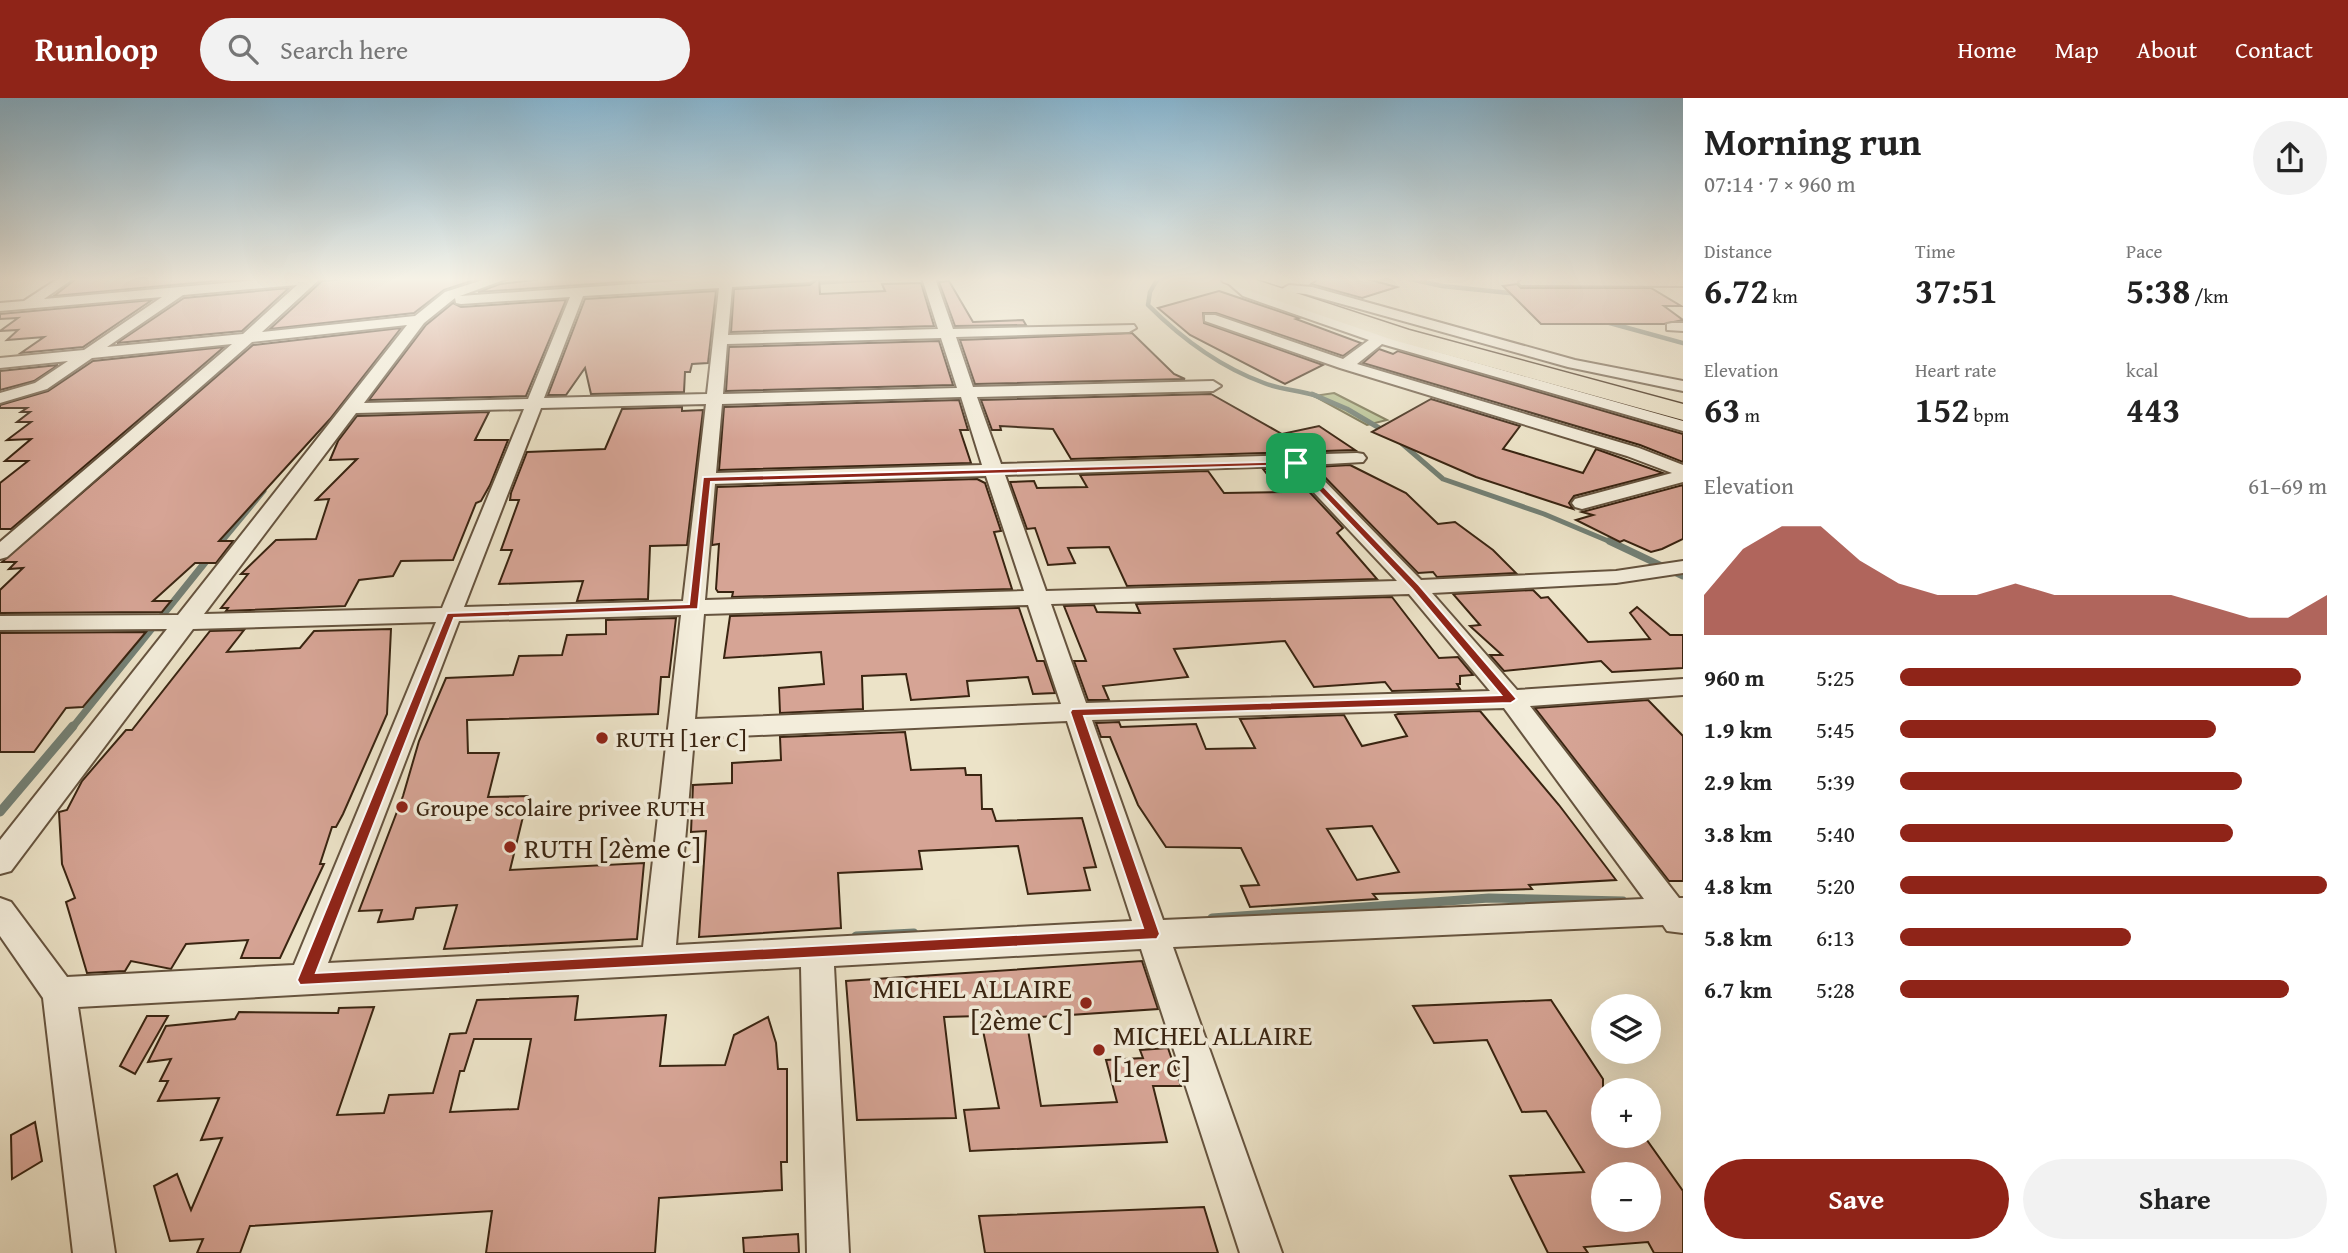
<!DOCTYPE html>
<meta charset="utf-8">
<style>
body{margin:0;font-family:"Gentium Book Plus",serif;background:#f2f2f2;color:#222;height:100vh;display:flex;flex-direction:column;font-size:26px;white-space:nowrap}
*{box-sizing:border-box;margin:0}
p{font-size:23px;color:#767676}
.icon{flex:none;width:38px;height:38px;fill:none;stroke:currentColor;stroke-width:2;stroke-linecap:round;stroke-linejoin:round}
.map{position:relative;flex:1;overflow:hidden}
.sheet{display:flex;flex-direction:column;background:#fff;width:665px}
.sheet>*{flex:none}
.buttons{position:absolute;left:1591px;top:896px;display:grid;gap:14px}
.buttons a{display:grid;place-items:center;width:70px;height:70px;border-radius:50%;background:#fff;box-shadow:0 7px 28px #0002;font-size:35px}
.pin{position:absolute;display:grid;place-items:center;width:60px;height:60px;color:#fff;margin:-30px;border-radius:14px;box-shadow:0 4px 10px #0006}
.round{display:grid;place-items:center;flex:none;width:74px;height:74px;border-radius:37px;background:#f2f2f2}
.headline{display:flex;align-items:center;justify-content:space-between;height:119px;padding:0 21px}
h1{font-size:38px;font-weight:700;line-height:52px}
.stats{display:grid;grid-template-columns:repeat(3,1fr);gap:10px;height:119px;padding:7px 21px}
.stats div{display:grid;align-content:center}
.stats b{font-size:35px;font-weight:700}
.stats small{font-size:19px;font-weight:400}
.stats p{font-size:19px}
.chart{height:196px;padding:14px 21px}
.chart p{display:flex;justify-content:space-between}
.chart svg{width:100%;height:126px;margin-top:7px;fill:#8f2418;opacity:.7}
.cta{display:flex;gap:14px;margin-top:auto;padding:14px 21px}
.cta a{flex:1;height:80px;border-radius:42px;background:#8f2418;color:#fff;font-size:28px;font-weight:700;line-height:80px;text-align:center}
.cta a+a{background:#f2f2f2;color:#222}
ul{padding:0 21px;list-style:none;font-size:23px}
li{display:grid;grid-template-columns:112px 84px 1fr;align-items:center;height:52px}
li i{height:18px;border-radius:9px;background:#8f2418}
header{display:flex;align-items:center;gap:42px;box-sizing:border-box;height:98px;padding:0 35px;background:#8f2418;color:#fff}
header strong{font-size:33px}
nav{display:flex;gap:38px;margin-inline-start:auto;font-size:24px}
.search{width:490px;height:63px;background:#f2f2f2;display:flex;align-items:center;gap:18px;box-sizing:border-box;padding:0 24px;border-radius:38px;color:#767676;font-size:26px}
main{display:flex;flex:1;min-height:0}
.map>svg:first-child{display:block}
.green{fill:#b9c395;stroke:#797453;stroke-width:2}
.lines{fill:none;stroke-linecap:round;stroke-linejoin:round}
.stream-far3{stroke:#738075;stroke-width:4.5}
.stream-far2{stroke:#738075;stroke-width:5}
.stream-far1{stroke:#738075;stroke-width:7}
.stream{stroke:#738075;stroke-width:9}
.building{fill:#d6a495;stroke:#392411;stroke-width:2;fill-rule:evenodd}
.minor-casing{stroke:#66543f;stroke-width:4}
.highway-casing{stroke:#392411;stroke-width:3}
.minor{fill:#f3eddb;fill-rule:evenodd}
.highway{fill:#ece3c8;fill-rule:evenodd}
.route{fill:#8f2418;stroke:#fff;stroke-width:2;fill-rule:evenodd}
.poi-dot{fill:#8f2418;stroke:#f3eddb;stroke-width:2.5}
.labels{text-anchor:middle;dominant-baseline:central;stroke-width:7;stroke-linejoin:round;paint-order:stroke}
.poi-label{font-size:24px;fill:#392411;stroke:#f3eddb;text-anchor:start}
.near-poi-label{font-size:28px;fill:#392411;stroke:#f3eddb;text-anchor:start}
</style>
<header>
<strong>Runloop</strong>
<div class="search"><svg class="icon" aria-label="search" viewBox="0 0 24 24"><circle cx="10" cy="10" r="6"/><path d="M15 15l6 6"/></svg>Search here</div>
<nav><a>Home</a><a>Map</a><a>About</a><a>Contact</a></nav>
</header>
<main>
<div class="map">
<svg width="1683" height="1155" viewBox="0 0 1683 1155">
<rect width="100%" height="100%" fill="#ece3c8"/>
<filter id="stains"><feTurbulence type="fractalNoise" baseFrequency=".00286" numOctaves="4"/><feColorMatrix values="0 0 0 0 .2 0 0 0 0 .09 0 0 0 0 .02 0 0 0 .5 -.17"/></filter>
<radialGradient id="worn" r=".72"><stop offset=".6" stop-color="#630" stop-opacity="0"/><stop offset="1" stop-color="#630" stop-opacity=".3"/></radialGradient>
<path class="green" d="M1334,295L1387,322L1367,327L1314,298Z"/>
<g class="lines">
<g class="stream-far3">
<path d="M1158,180L1150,194L1148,207C1181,240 1220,269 1264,285C1281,292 1300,292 1317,298"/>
<path d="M1406,180L1442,188L1519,196"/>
<path d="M630,195L899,180"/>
<path d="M435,198L483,180"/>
<path d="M423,206L464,204"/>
<path d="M1606,224L1683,245"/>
</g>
<g class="stream-far2">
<path d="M1312,296L1347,311L1386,334"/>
<path d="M1399,343L1443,381L1544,416L1613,445"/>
<path d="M221,445L264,393"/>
</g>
<g class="stream-far1">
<path d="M1609,443L1683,478"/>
<path d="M218,448L222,443"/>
<path d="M72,630L211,457"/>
</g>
<g class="stream">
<path d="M0,714L73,628"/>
<path d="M1212,820L1489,800L1623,803"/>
<path d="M856,838L914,835"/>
</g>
</g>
<g class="building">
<path d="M77,180H248L54,198Z"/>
<path d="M355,180H480L444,192L414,215L270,231L322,183Z"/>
<path d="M551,180H678L478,194L500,186Z"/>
<path d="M819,180L820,196L885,193L882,186L921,185L934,228L731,234L734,191L810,187Z"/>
<path d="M1320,180H1363L1397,189L1362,200L1311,186Z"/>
<path d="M949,183L973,224L1023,222L1026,227L955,228L939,184Z"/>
<path d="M1517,186L1521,190H1651L1681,208H1664L1683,222L1664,226H1541L1503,188Z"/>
<path d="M289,190L242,233L117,245L184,200Z"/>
<path d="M716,193L708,265L692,266L690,274H685L684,294L591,296L585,270L566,297H548L585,201Z"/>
<path d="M1219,193L1299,220L1296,221L1361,245L1343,258L1216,215H1203L1204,225L1323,267L1285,286L1190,237L1158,210Z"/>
<path d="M152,202L83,249L21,255L44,239L7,242L18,232L0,233L18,220L0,221V216Z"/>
<path d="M566,202L526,298L369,302L426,227L453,205L461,209Z"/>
<path d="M401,230L330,321L219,443H233L216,465H195L153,503H171L162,514L0,515V492L23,470L9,471L16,464H2L253,247Z"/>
<path d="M1132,235L1174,276L1185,281L975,286L960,242Z"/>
<path d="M939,243L953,287L726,293L729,249Z"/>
<path d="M224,249L11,431H0V385L28,363H5L31,341L7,342L31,324H17L30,314H21L27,310H0V307L48,293L93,263Z"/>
<path d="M1379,251L1393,256L1398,253L1683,336V364L1640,347L1363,265Z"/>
<path d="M58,267L34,283L0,292V273Z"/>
<path d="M1211,296L1282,336L1319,328L1355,352L1071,361L1053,331L1000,328L1001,332H992L981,302Z"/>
<path d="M1431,301L1520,328L1503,351L1583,375L1596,351L1663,375L1574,398L1569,405L1573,411L1476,379L1372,334Z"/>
<path d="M959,302L968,332H960L971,365L719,372L724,309Z"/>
<path d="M682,309V313L703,312L687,447L650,448L648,501L577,503L583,483L499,486L512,452H501L519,402H510L511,395L527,354L605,351L622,311Z"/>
<path d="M489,314L475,342H508L490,387L481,403L476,405L453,462L401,463L393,478L359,482L345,508L226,513L228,510H221L248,476H241L276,442L316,441L329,401L316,402L357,361L330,362L338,343L357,318Z"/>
<path d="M1350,367L1406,395L1438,426L1455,424L1493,452L1516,475L1437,479L1433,474L1418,475L1315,369Z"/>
<path d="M1263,371H1288L1343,430L1337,435L1377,481L1127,488L1109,449L1068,450L1075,465L1048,467L1035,430L1027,431L1010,384L1034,383L1037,390L1087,389L1080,377L1208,373L1224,395L1281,394Z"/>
<path d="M977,381L985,385L1001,433L994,434L1012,491L732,499L733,494H718L716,491L719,446L712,447L717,389Z"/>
<path d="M1683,387V441L1662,451L1651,454L1624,442L1620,444L1576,422L1593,417L1582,414Z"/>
<path d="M1533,492L1541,500L1548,499L1588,544L1650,541L1630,515L1637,509L1670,537H1683V570L1612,574L1601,563L1504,573L1490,557H1502L1470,528L1480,527L1453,496Z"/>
<path d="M1392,499L1439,560L1458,559L1473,577L1460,578V586H1457L1460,591L1392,593L1385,584L1314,589L1285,543L1174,551L1188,579L1103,588L1109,602H1088L1074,563H1086L1064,508L1094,507L1097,514L1140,515L1136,506Z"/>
<path d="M1019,510L1037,563H1044L1055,595L1033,596L1028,579L967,583L969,598L911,602L906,576L862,578L863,611L780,615L779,590L824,586L821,554L724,560L730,518Z"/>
<path d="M676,520L669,579H661L658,616L467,622L468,655H499L488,699L528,698L510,772L644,765L637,841L444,851L457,807L416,810L413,821L378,824L382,812L359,813L403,698L419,643L446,580L513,577L519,558L562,557L567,537L606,536V522Z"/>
<path d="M391,531L387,616L343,716L336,729H332L320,766H324L280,860H241L248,842L186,846L171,871L131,863L125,873L87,875L66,804L75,800L62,766L59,714L67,712L82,683L126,632H132L210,533L244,532L227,554L300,550L314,533Z"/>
<path d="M146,534L83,609L66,610L34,654H0V535Z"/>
<path d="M1648,602L1683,638V783H1669L1535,610Z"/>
<path d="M1480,613L1559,707L1616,782L1529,787L1532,791L1373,796L1377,801L1250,809L1241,788L1259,787L1241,750L1166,749L1138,707L1110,639H1101L1096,625L1119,624L1121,629L1196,626L1206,651L1255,650L1240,621L1344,617L1362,648L1407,638L1395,617L1398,616ZM1372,728L1399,774L1357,782L1327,731Z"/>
<path d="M905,634L911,672L965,670L966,677H981L982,711H992L996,723L1082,720L1096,769L1084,770L1090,792L1028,796L1018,748L919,753L922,771L838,775L841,830L699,839L706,733L691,734L693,687L732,685V665L781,662L780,639Z"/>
<path d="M1142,863L1158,911L1026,920L1041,1008L1117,1004L1106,962L1143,960L1140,952L1168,950L1181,988H1153L1167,1044L970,1053L964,1012L999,1010L980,918L944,919L956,1020L857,1022L846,883Z"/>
<path d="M578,898L575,922L666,917L660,968L725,967L734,937L768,919L776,945L778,971H787V1064H781L782,1092L659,1100L655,1155H486L492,1113L250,1128L240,1155H197L203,1141L170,1143L154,1088L177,1076L191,1112L222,1040L201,1042L219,1000L158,1003L168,983H160L171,961L148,964L166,928L235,921L239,914L338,915L339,910L374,909L337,1017L384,1015L389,997L433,995L450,936L466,935L477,902ZM474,941H531L518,1011L450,1014L460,973H464Z"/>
<path d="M1551,902L1603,981V1039L1644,1038L1683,1093V1155H1654L1648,1144L1584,1149L1588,1155H1548L1510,1078L1584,1074L1546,1013L1522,1014L1487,942L1434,945L1413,908ZM1603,1076H1648V1122H1603Z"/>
<path d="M147,918H168L135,976L120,968Z"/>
<path d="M35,1024L42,1063L12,1081L11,1037Z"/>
<path d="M1204,1109L1218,1155H985L979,1118Z"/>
<path d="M798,1136L799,1155H744L743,1140Z"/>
</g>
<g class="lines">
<defs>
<g id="minor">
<path d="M59,180H74L44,201L280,180H321L262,234L415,218L445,194L489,180H509L460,198L718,180H816L810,184L732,189L728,237L938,231L922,180H935L953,231L1134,227L1136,230L1129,234L956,239L973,289L1213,283L1221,288L1213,293L977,299L1001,366L1357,355L1363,356L1366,360L1363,364L1309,367L1421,482L1616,473L1683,463V475L1616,485L1432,495L1517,592L1683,581V597L1530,608L1679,800H1683V835L1667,833L1663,827L1173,849L1282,1155H1240L1141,851L834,868L849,1155H807L801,869L78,909L115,1155H73L43,900L0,838V800L11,804L67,879L294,867L436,524L193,531L11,773L0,776V742L167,531L0,532V518L178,517L407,227L252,244L7,459L0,461V444L232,246L92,260L47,291L0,305V295L35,285L68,263L0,270V260L84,252L162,199L0,213V205L24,203ZM297,187L243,236L107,249L183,197ZM719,190L707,296L544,300L583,198ZM570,199L528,301L364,305L424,225L455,200L456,205L461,206ZM941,240L957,290L723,296L727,246ZM961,299L982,367L716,375L722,306ZM706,306L683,503L464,509L541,310ZM524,311L442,510L204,516L356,315ZM1289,368L1397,483L1046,493L1005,377ZM986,378L1024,493L705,502L715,386ZM1409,496L1490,593L1086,605L1051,506ZM1028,507L1061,606L695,621L704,516ZM681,517L643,849L328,865L459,523ZM1504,610L1644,801L1163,822L1092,622ZM1067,623L1132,823L676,847L694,640Z"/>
<path d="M1222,180H1237L1253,192L1407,245L1683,323V333L1382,246L1357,266L1639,350L1683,367V384L1582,411L1575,409L1572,405L1575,401L1672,375L1627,358L1340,270L1205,223V217H1215L1343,261L1369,242L1243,198Z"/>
<path d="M1526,180H1683V188L1521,187L1519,184Z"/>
<path d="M1289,187L1312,189L1575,262L1683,283V293L1568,269L1306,196L1284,194L1282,191Z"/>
<path d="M1672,225H1683V233L1667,232V226Z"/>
</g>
<path id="highway" d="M1220,180H1250L1409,232L1683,306V322L1393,242L1223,184Z"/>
</defs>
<use href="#minor" class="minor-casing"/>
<use href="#highway" class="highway-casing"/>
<use href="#minor" class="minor"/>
<use href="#highway" class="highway"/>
</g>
<linearGradient id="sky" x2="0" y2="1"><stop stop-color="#88b8d4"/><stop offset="0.53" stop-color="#f6f2e6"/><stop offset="1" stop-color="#f6f2e6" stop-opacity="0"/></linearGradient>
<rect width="1683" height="342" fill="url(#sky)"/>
<path class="route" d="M1299,363L1419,487L1517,601L1511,605L1084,618L1160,836L1157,841L300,887L297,882L447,515L689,506L703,379ZM1294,367L1412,491L1501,597L1072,611L1070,614L1143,830L316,875L454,520L698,511L711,384Z"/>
<g class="poi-dot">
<circle cx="602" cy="640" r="7"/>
<circle cx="402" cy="709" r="7"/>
<circle cx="510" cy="749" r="7"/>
<circle cx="1086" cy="905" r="7"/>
<circle cx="1099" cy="952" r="7"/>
</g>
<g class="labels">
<g class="poi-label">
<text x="616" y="640">RUTH [1er C]</text>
<text x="416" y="709">Groupe scolaire privee RUTH</text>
</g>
<g class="near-poi-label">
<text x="524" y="749">RUTH [2ème C]</text>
<text x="1072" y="889" text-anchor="end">MICHEL ALLAIRE<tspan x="1072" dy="32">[2ème C]</tspan></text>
<text x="1113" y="936">MICHEL ALLAIRE<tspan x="1113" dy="32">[1er C]</tspan></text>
</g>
</g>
<rect width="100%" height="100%" filter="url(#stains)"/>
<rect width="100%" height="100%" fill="url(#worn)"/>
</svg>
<div class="buttons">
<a><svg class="icon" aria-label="layers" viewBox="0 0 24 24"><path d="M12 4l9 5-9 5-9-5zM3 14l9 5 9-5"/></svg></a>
<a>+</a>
<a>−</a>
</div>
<div class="pin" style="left:1296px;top:365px;background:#1e9e55"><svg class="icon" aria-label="arrive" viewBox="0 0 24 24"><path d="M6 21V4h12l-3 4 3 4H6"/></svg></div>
</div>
<section class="sheet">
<div class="headline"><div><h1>Morning run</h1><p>07:14 · 7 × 960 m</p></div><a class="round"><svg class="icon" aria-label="share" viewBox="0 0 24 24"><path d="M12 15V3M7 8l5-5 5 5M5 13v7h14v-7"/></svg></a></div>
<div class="stats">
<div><p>Distance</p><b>6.72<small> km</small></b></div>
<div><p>Time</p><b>37:51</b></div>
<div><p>Pace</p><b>5:38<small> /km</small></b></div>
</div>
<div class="stats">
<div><p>Elevation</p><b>63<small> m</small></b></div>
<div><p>Heart rate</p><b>152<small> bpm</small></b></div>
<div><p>kcal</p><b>443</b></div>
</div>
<div class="chart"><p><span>Elevation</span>61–69 m</p>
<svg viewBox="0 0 160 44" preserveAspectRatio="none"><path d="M0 44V30L10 14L20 6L30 6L40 18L50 26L60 30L70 30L80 26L90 30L100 30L110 30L120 30L130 34L140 38L150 38L160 30V44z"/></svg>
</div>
<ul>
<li><b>960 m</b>5:25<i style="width:94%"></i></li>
<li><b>1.9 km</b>5:45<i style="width:74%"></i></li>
<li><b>2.9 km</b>5:39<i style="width:80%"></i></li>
<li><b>3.8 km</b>5:40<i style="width:78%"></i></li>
<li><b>4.8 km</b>5:20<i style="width:100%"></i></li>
<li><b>5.8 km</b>6:13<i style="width:54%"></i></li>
<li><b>6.7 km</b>5:28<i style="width:91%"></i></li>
</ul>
<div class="cta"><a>Save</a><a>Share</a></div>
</section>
</main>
